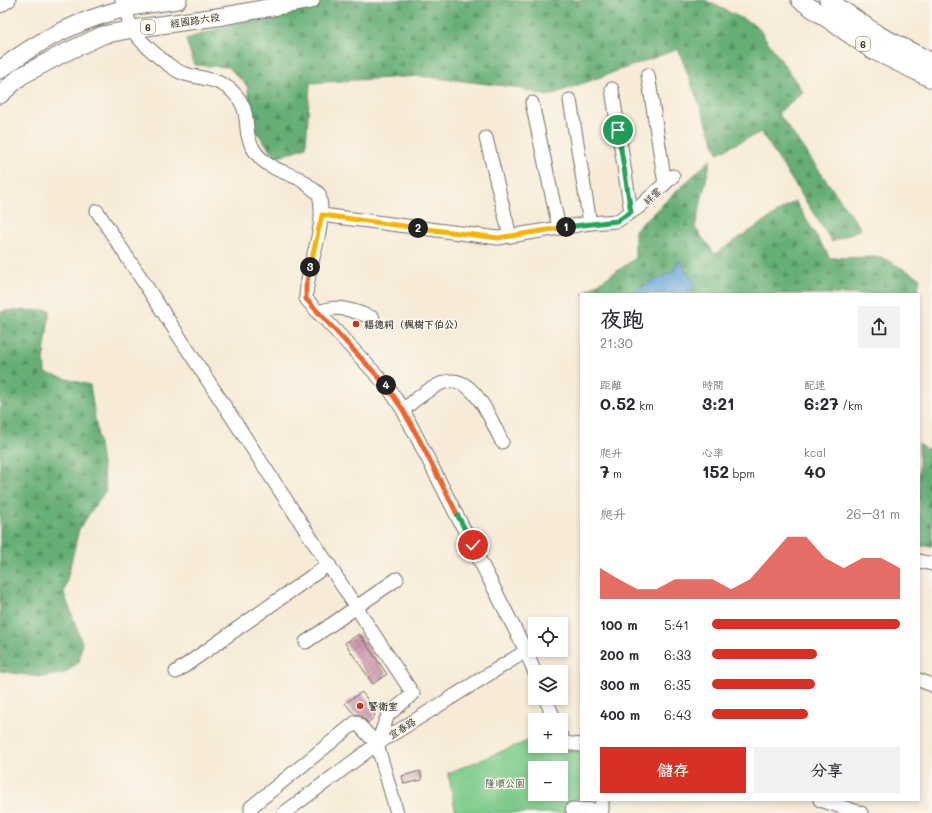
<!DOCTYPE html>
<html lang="zh-TW">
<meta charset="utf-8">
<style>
body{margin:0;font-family:Mali,"LXGW WenKai TC",sans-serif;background:#f2f2f3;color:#2b2b33;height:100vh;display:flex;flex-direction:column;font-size:15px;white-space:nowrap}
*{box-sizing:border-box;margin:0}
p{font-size:13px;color:#7c7c81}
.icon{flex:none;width:22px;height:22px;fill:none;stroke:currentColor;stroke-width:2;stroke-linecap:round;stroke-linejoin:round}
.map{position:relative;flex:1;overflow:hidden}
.drawer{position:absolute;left:580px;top:293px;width:340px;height:508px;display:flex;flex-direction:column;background:#fff;border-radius:0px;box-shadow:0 2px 6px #0003}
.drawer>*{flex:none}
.fabs{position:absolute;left:528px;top:617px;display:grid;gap:8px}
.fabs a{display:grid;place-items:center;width:40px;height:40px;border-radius:0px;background:#fff;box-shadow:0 2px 6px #0003;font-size:20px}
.pin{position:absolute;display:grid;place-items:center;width:34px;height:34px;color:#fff;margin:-17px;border:2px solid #fff;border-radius:50%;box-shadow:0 1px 4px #0007}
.km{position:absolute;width:20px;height:20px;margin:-10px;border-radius:50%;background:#222;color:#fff;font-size:11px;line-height:20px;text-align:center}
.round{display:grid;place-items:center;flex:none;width:42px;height:42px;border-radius:0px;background:#f2f2f3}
.summary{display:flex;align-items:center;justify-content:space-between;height:68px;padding:0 20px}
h1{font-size:22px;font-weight:700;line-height:30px}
.stats{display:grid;grid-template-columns:repeat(3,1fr);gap:6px;height:68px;padding:4px 20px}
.stats div{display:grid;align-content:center}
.stats b{font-size:17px;font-weight:700}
.stats small{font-size:11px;font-weight:400}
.stats p{font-size:11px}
.chart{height:112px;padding:8px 20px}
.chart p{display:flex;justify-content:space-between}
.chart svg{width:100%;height:72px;margin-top:4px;fill:#d93025;opacity:.7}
.action{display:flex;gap:8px;margin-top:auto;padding:8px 20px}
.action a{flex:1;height:46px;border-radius:0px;background:#d93025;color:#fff;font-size:16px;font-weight:700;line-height:46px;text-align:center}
.action a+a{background:#f2f2f3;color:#2b2b33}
ul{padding:0 20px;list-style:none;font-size:13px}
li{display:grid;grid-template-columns:64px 48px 1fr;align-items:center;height:30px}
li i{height:10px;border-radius:5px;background:#d93025}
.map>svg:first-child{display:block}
.forest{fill:url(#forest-firs);stroke:#486c50}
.park{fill:#7cca89;stroke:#547a5a;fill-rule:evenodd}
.water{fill:#64a2d6;stroke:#486680}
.building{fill:url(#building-cross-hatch)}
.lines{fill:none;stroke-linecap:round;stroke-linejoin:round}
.minor-casing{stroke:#726e67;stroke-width:15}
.major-casing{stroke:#726e67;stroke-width:19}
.minor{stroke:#fff;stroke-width:13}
.major{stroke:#fff;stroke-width:17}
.split-1-casing{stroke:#fff;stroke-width:8}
.split-2-casing{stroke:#fff;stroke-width:8}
.split-3-casing{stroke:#fff;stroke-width:8}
.split-4-casing{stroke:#fff;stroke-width:8}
.split-5-casing{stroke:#fff;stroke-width:8}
.split-6-casing{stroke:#fff;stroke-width:8}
.split-1{stroke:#22a559;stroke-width:5}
.split-2{stroke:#f5b400;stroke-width:5}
.split-3{stroke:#f5b400;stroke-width:5}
.split-4{stroke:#f0652b;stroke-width:5}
.split-5{stroke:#f0652b;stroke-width:5}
.split-6{stroke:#22a559;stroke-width:5}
.poi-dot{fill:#c8321e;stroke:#fbf7ec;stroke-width:1.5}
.labels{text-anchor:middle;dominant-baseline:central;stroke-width:3;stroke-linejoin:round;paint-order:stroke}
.shield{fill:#fbf7ec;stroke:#696865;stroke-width:1}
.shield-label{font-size:9px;font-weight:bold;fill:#2b2b2b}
.street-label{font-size:10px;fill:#2b2b2b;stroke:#fbf7ec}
.poi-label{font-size:10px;font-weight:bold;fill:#2b2b2b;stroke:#fbf7ec;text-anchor:start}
.park-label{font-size:10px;fill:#435b47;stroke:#fbf7ec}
</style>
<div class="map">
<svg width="932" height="813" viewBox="0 0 932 813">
<defs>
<pattern id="forest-firs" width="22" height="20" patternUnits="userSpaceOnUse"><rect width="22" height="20" fill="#65ae75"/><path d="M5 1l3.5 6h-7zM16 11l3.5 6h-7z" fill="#538e60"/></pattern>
<pattern id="building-cross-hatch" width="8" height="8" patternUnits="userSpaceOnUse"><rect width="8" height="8" fill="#ca92a9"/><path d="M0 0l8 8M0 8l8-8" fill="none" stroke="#a4778a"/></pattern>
</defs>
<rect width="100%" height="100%" fill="#fbf7ec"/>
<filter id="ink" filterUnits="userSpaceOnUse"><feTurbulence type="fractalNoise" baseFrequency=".025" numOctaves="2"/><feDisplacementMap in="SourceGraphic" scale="8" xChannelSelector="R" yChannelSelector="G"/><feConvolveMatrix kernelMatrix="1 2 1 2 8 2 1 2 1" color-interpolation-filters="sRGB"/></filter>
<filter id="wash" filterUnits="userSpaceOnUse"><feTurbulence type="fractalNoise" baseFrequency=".012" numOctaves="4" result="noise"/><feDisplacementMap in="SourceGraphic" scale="16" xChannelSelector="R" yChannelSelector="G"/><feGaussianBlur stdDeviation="0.9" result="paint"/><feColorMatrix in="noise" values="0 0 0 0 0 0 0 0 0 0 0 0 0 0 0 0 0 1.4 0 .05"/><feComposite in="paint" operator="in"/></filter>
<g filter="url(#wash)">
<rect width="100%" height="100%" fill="#f7ebd7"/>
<g class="forest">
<path d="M309,0H705L757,26L803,92L778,113L861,229L832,242L761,132L718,153L678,49L548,96L514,87L419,76L310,83L306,147L276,158L256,131L247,86L228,67L194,65L186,39Z"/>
<path d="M711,159L695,228L715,254L795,201L830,258L881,257L920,278L917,294H582L635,259V230Z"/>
<path d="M50,310L44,354L45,373L90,385L106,490L79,529L64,593L82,642L79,662L64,674L38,677L0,671V313L4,311Z"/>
<path d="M919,443L926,449L932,447V546H919Z"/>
</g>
<path class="park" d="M535,738V746H558L559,749L581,752V799L575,798L577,813H456L448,773ZM535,768H561V794H535Z"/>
<path class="water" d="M679,260L687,273L696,284L688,294L632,293L652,281L673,272Z"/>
<g id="blocks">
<g class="building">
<path d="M359,634L387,674L373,684L345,643Z"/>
<path d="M362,692L375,710L374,717L368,723L359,715L354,714L345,703Z"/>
<path d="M420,771L422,780L404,784L402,776Z"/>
</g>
</g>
</g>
<g filter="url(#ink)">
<use href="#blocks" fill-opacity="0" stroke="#726e67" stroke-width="1"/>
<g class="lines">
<defs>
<g id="minor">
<path d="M122,0C127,9 127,20 132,29C139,41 171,70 185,74C200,78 218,79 231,90C255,112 240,129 254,150C267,169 281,170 300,179C306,183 313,189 319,194C328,229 306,264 306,299L388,387L403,410L526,651L535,673"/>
<path d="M0,6L9,0"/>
<path d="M648,75L665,184"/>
<path d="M612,89L631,212"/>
<path d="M570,100L590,223"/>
<path d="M532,103L559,228"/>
<path d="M486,138L510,236"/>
<path d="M97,211L413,694L388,715L377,744"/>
<path d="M322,215L498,238L590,223L617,221L639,207L673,176"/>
<path d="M318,313C337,303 354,311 373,318"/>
<path d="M403,410C414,401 439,379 454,381C477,383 493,424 502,442"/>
<path d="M919,561L932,564"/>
<path d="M306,642L397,579"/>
<path d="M176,672L329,564"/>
<path d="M919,680L932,685"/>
<path d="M545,698L555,720"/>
<path d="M561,736L564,743L581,745"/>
<path d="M820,800L861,813"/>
<path d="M572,809L602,810V800"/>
<path d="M251,813V807L356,722L377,744L397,813"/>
<path d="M284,813L377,744L526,651"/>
</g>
<g id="major">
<path d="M800,0L872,50L932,79"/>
<path d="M828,0L879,35L932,62"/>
<path d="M0,70C38,40 79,20 126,8C143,4 161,3 178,0"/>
<path d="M0,95L21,76L62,54L103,35L132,29L224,16L311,0"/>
</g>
</defs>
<use href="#minor" class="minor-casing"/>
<use href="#major" class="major-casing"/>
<use href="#minor" class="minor"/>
<use href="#major" class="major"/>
</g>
</g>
<g class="lines" filter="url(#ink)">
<defs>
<path id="split-1" d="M566,227L617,221L631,212L618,130"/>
<path id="split-2" d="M418,228L498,238L566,227"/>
<path id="split-3" d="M310,267L322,215L418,228"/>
<path id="split-4" d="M310,267L306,286V299L386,385"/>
<path id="split-5" d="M386,385L403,410L419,439L458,516"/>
<path id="split-6" d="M458,516L473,545"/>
</defs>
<use href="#split-1" class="split-1-casing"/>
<use href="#split-2" class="split-2-casing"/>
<use href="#split-3" class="split-3-casing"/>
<use href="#split-4" class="split-4-casing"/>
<use href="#split-5" class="split-5-casing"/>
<use href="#split-6" class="split-6-casing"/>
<use href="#split-1" class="split-1"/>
<use href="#split-2" class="split-2"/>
<use href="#split-3" class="split-3"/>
<use href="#split-4" class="split-4"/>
<use href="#split-5" class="split-5"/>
<use href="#split-6" class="split-6"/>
</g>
<g class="poi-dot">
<circle cx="356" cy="324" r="4"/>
<circle cx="360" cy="706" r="4"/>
</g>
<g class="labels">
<g class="shield">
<rect x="141" y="20" width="14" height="14" rx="3"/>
<rect x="856" y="37" width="14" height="14" rx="3"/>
</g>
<g class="shield-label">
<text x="148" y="27">6</text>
<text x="863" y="44">6</text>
</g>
<g class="street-label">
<text transform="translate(195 20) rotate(-8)">經國路六段</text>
<text transform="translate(652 196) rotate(-42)">祥雲</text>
<text transform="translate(402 728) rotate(-32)">宜春路</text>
</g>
<g class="poi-label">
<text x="364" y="324">福德祠（楓樹下伯公）</text>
<text x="368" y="706">警衛室</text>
</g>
<g class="park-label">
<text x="505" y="783">隆順公園</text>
</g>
</g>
</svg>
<div class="fabs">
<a><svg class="icon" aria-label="locate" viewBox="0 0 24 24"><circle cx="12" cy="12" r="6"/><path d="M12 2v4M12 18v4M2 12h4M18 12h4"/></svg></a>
<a><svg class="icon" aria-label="layers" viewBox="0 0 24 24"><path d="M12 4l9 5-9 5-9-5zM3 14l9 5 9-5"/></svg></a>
<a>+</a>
<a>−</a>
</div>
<div class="pin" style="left:618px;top:130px;background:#1e9e55"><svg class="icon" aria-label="arrive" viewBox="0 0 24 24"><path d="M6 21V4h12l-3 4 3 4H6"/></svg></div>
<div class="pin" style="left:473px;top:545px;background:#d93025"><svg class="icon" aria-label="check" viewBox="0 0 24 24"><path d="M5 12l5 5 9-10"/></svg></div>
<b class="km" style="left:566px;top:227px">1</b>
<b class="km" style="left:418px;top:228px">2</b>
<b class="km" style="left:310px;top:267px">3</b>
<b class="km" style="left:386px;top:385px">4</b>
<section class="drawer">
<div class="summary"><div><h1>夜跑</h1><p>21:30</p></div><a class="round"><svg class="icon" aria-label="share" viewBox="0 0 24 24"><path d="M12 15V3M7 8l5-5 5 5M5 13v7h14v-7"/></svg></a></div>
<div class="stats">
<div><p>距離</p><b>0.52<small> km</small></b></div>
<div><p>時間</p><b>3:21</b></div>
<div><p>配速</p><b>6:27<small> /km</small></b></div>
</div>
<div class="stats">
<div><p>爬升</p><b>7<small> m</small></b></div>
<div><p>心率</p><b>152<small> bpm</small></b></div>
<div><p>kcal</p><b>40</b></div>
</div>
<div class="chart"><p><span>爬升</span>26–31 m</p>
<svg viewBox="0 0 160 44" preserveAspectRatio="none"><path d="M0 44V25L10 32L20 38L30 38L40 32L50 32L60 32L70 38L80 32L90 19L100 6L110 6L120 19L130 25L140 19L150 19L160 25V44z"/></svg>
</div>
<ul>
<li><b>100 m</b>5:41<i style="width:100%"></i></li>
<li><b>200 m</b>6:33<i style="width:56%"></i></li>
<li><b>300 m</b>6:35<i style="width:55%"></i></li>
<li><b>400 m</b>6:43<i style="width:51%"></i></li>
</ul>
<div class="action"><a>儲存</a><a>分享</a></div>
</section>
</div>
